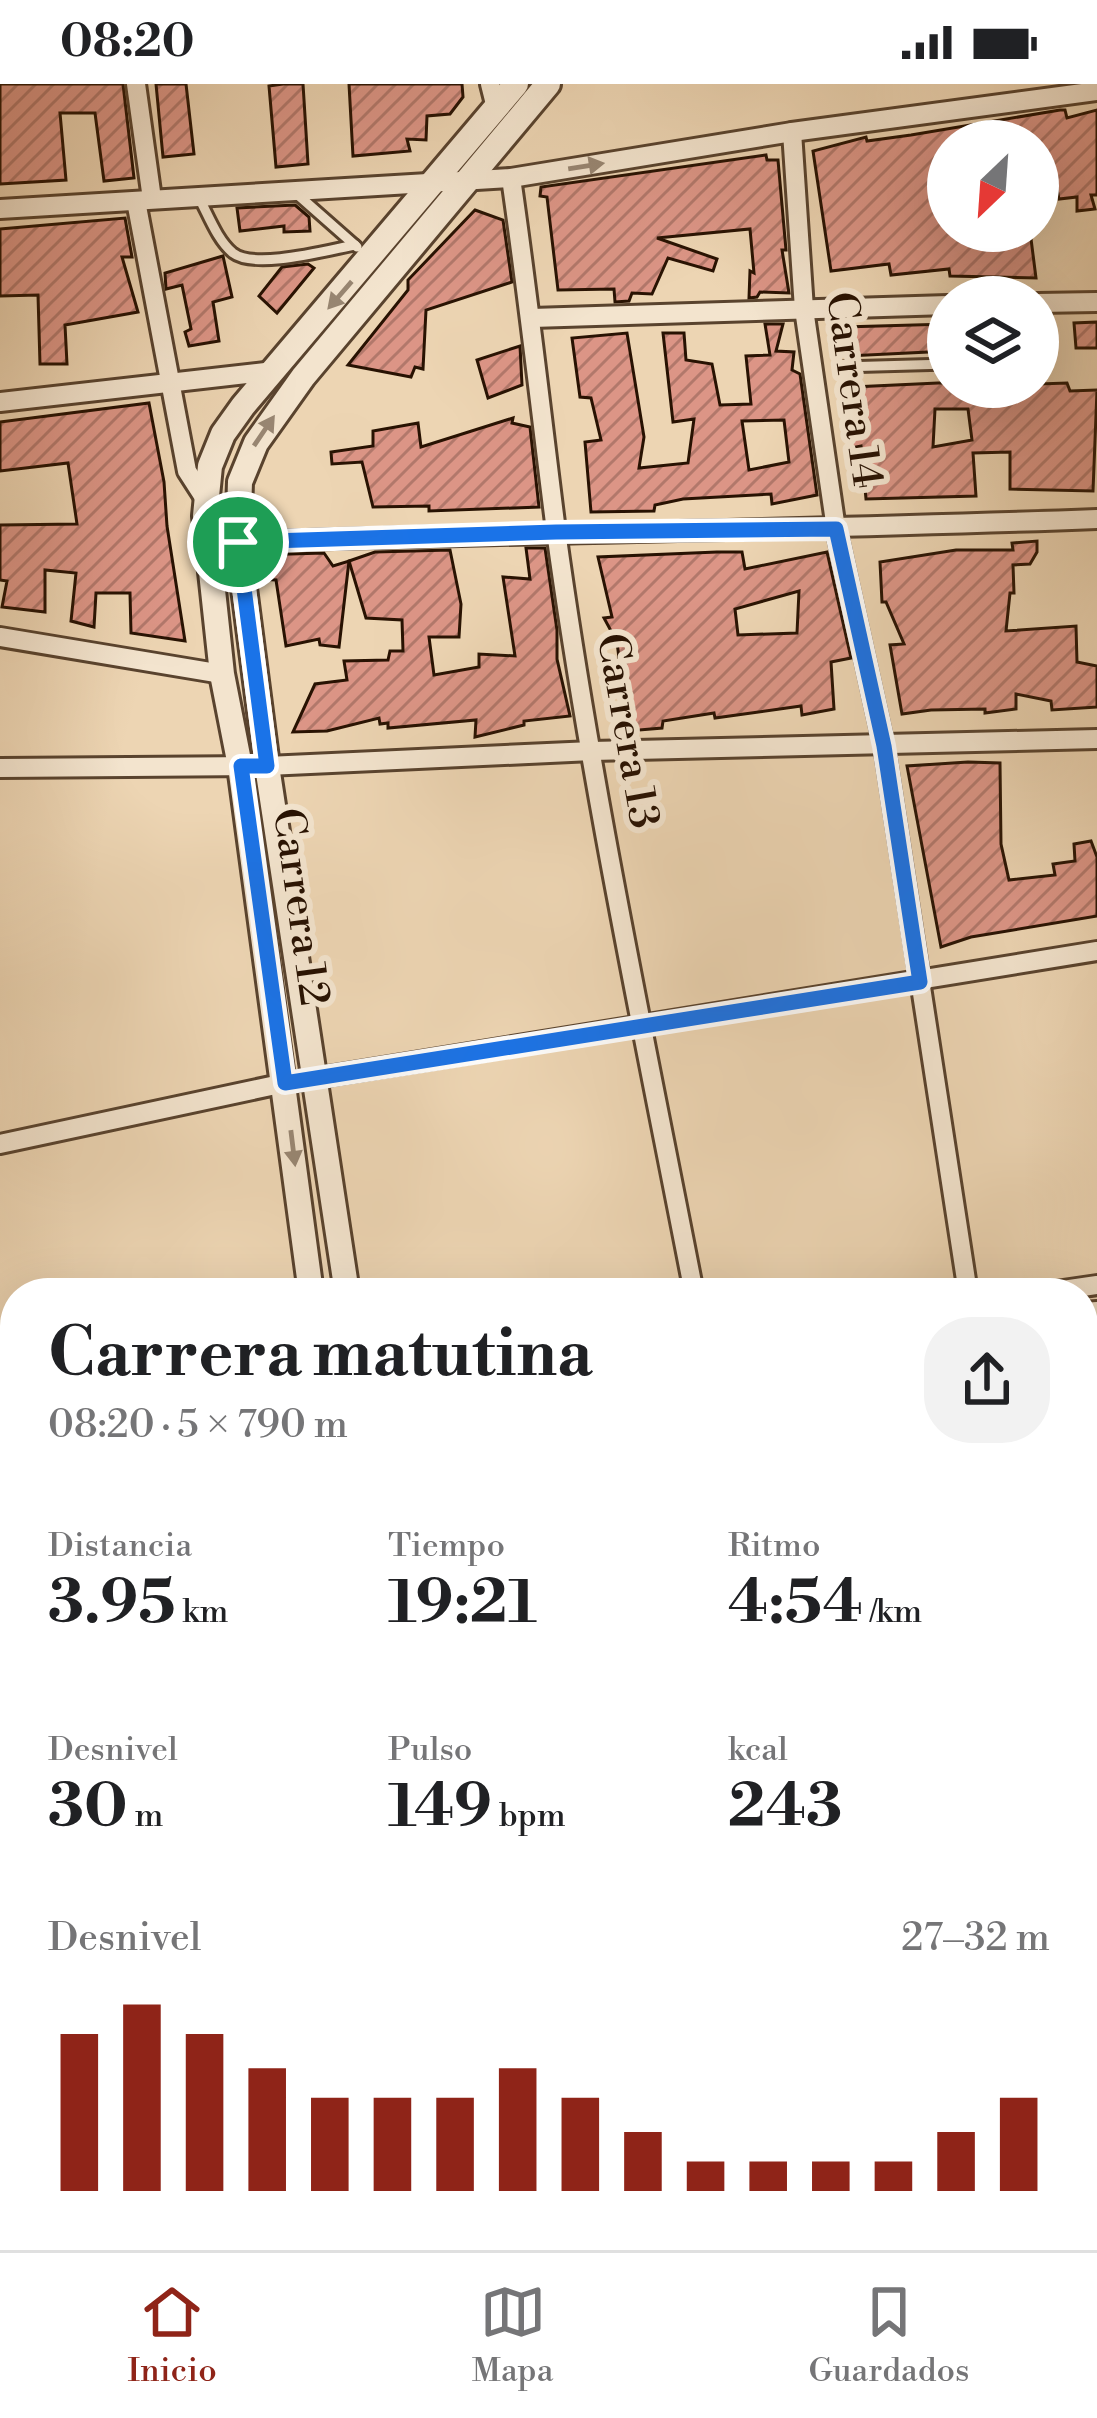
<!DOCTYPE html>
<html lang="es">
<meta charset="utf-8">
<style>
body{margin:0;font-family:"Libre Bodoni",serif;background:#f2f2f2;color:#202124;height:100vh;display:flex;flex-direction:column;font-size:45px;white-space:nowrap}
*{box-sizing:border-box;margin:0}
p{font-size:39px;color:#757577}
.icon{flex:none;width:66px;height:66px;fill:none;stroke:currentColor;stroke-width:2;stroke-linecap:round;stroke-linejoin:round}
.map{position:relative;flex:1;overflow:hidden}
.side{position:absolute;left:0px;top:1194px;width:1098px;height:972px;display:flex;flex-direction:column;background:#fff;border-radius:48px 48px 0 0;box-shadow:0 12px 48px #0002}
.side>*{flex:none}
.needle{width:78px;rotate:205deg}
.controls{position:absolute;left:927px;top:36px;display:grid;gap:24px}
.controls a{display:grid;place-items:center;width:132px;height:132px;border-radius:50%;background:#fff;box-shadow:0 12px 48px #0002;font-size:60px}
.pin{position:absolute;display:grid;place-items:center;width:102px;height:102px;color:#fff;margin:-51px;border:6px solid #fff;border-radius:50%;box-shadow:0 3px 12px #0007}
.round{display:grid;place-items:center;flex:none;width:126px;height:126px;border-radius:48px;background:#f2f2f2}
.overview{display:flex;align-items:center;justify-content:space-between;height:204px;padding:0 48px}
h1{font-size:66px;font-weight:700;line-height:90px}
.stats{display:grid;grid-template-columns:repeat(3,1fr);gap:18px;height:204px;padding:12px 48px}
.stats div{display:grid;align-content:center}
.stats b{font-size:60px;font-weight:700}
.stats small{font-size:33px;font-weight:400}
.stats p{font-size:33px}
.chart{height:336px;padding:24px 48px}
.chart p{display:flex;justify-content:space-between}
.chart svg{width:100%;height:216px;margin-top:12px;stroke:#8f2418;stroke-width:6}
.status{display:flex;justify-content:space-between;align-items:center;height:84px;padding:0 60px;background:#fff;direction:ltr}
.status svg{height:33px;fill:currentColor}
.tabs{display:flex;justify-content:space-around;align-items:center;height:168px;border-top:3px solid #e0e0e0;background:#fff;font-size:33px;color:#757577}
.tabs a{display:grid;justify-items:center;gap:6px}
.tabs .current{color:#8f2418}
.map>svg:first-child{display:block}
.building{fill:url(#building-hatch);stroke:#281202;stroke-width:3;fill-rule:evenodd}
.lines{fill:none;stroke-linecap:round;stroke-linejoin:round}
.service-casing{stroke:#59432e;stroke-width:15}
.minor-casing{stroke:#59432e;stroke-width:24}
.tertiary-casing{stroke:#59432e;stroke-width:30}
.secondary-casing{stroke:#281202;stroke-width:33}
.service{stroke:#f3e4ce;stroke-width:9}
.minor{stroke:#f3e4ce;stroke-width:18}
.tertiary{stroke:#f3e4ce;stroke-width:24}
.secondary{stroke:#f3e4ce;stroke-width:27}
.oneway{fill:#988672}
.route-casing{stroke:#fff;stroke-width:24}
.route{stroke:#1a73e8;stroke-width:15}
.labels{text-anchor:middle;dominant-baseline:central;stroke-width:12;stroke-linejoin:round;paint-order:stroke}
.street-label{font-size:42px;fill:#281202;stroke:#f3e4ce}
</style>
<div class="status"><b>08:20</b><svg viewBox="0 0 49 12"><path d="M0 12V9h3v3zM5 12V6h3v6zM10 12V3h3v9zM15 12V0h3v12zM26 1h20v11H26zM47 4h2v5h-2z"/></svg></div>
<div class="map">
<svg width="1097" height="2166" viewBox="0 0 1097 2166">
<defs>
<pattern id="building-hatch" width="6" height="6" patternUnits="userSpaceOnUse" patternTransform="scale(3)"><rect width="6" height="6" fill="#dc9586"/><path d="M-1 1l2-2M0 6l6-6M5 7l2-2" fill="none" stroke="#b2786b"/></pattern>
</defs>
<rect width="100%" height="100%" fill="#edd5b3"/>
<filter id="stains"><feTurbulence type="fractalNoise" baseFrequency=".00167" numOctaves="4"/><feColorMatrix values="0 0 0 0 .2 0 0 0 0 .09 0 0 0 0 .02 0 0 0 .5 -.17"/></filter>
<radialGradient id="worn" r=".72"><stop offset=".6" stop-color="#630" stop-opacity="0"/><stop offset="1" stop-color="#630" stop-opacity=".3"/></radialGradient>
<g class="building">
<path d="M0,0H123L134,94L104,97L95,29H60L66,96L0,100Z"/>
<path d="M156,0H186L194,70L163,73Z"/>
<path d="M283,0H303L308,80L276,83L269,2Z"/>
<path d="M349,0H462L463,13L450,30L427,32L426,56L407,55L410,67L353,72Z"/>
<path d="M1060,26H1065L1067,34L1097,26V111H1091L1095,125L1077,127V113L1059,115L1054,90L1038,92V57H948V147H1030L1036,194L950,192L949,185L891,191L889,180L831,187L813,67L866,53L867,57L911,51Z"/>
<path d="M766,71L767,76H778L786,166H782L789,209L760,208L757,213L749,214L750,187L754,189L750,145L657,154L717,175L713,187L668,174L652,210L632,209L629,217L615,218L614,205L558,206L547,113L540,112L541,103Z"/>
<path d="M295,121L309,133L310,147L284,148V142L240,147L237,124Z"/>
<path d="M475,126L503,136L512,198L426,226L423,285L415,283L411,293L348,281L408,206V196Z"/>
<path d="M125,134L132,173H122L138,228L65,241L67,280H40L38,211L0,212V145Z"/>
<path d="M223,172L232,213L213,218L219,257L189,262L185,248L191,245L182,201L166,205L165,189Z"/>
<path d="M308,180L314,184L277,229L259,212L282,183Z"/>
<path d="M1097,238V264H1076L1074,239Z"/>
<path d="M765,240H783L776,267L794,268L792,286L800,290L817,411L772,420L771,410L683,415L655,421L654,427L591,428L585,358L601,356L591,314L580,313L572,254L627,249L644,353L639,384L688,379L694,335L673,338L663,249H684L686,276L712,280L720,321L751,320L746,272L770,271ZM784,336L789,378L749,386L742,337Z"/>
<path d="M948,240V267L848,272L844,243Z"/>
<path d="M520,262L522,301L488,314L477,276Z"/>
<path d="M938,299H948V303L1067,299L1070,307L1097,306L1093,407L1010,405V368L973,369L976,412L866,415L861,362L851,364L843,330L853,303ZM935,325H968L972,356L933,363Z"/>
<path d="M149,319L164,398L167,442L185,557L131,549L130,509H96L94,543L71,537L76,489L45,486V528L2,523L7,497L0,496V441L77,440L68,379L0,387V338Z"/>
<path d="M513,334L512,339L530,343L539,423L429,427V422L373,423L362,378L332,380L331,368L373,362V347L418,339L421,363Z"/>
<path d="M1037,457V468L1030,480L1013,481L1014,509H1010L1006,547L1076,542L1077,578L1097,582V623L1052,626L1051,617L1016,610V625L985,629V625L931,626L902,630L890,561L904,560L886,518H882L880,478L956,466H1013L1012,459Z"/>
<path d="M526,464H545L557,546V575L570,632L524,637V641L475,653L476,636L388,644V639L380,640L379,634L327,647L293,648L315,600L347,596L344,577L388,576L390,567H403L402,536L366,534L349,477L375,468L450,466L461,520L459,553H429L434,591L479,583V570L515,572L503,493L530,495Z"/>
<path d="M717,468H742L745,485L827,468L851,574L831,578L834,625L802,631L801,622L715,634L714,629L663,637L662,644L628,647L617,558L604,534L612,533L598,473ZM799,507L797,549L738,551L735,525Z"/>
<path d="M324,469L333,482L349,477L339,563L320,561L319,555L286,562L276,496L259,495L256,471Z"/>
<path d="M968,678L1000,679L1001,760L1009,796L1055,791L1053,780L1075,777L1074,760L1091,757L1097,773V832L971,853L941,863L907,682Z"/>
<path d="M15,1950V2035L9,2036L0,1998V1953Z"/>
<path d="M34,2151H79L80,2155L36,2166Z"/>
<path d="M718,2151H809L812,2166H721Z"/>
<path d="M851,2151H1014L1000,2166H852Z"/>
</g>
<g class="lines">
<defs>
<g id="service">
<path d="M298,111L357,163"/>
<path d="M198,112C208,130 217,156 233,169C255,186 328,166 355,161"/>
<path d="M1038,277L1045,273L1046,219"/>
<path d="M841,283L948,280"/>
</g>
<g id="minor">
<path d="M136,0L152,115"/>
<path d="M490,0L496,24"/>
<path d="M792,48L804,225L836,445L884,662L968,1209"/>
<path d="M511,94C528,211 541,329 556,447C591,702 645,956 694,1209"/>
<path d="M136,117L187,387L205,415"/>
<path d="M0,125L511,94L792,48L1097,7"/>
<path d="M1038,219L1097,218"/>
<path d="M532,234L948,221"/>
<path d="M0,318L274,287"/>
<path d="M238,458C524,449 811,446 1097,435"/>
<path d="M0,553L222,590"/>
<path d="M0,684L267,682L592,667L1097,655"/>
<path d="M0,1060L285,999L1097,867"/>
<path d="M1042,1209L1097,1201"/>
<path d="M1083,1228L1097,1227"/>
<path d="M0,1402L15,1399"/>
<path d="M1083,1541L1097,1539"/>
<path d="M0,1695L15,1693"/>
<path d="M1083,1736L1097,1733"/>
<path d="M1083,1764L1097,1762"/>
<path d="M0,1906L15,1904"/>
<path d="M0,1928L15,1926"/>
<path d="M1083,1949L1096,2017"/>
<path d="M1083,2034L1097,2030"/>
<path d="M1083,2053L1097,2050"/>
<path d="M837,2151L839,2166"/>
<path d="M198,2166L283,2151"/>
<path d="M363,2166L466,2151"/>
</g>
<g id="tertiary">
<path d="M311,1209L240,682L222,590L205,432L210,382L223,350L243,322L516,0"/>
<path d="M347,1209L267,682L238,458L240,398L256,359L303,293L548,0"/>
<path d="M459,2151L461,2166"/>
<path d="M488,2151L490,2166"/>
</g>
<g id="secondary">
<path d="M1095,2009L1097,2010"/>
<path d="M1083,2096L1097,2079"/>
<path d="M1083,2132L1097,2114"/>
<path d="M0,2135L5,2166"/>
<path d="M1025,2166L1037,2151"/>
<path d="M1056,2166L1068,2151"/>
</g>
</defs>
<use href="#service" class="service-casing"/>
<use href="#minor" class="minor-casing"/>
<use href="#tertiary" class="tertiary-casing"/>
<use href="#secondary" class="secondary-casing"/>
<use href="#service" class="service"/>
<use href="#minor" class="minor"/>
<use href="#tertiary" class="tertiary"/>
<use href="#secondary" class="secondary"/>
</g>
<defs><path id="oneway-solid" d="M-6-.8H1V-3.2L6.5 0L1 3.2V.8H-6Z" transform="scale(3)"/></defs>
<g class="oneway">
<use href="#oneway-solid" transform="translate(586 82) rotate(-9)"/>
<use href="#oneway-solid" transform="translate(340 211) rotate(131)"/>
<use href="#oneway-solid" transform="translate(264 347) rotate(-56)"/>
<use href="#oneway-solid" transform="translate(293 1064) rotate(83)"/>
</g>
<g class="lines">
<defs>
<path id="route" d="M836,445L884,662L920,898L285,999L241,682H267L238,458L556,448Z"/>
</defs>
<use href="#route" class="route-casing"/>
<use href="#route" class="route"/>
</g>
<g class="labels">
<g class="street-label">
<text transform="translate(853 306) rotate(82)">Carrera 14</text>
<text transform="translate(627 647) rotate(80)">Carrera 13</text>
<text transform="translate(300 823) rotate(82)">Carrera 12</text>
</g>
</g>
<rect width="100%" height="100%" filter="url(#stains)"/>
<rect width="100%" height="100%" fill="url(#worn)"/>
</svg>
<div class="controls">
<a><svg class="needle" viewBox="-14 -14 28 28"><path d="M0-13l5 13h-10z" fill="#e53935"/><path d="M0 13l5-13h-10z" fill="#757577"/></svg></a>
<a><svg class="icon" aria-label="layers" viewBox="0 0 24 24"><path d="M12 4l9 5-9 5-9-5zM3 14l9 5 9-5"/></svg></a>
</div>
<div class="pin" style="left:238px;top:458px;background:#1e9e55"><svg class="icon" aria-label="arrive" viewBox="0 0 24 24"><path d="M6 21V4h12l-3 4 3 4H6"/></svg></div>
<section class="side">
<div class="overview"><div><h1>Carrera matutina</h1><p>08:20 · 5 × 790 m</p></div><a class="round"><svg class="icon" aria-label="share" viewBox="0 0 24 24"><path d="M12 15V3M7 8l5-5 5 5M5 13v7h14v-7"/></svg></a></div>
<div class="stats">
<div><p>Distancia</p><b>3.95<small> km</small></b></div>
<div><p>Tiempo</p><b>19:21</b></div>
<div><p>Ritmo</p><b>4:54<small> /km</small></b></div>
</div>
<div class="stats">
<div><p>Desnivel</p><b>30<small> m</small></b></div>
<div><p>Pulso</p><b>149<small> bpm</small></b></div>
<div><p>kcal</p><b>243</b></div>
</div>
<div class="chart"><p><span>Desnivel</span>27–32 m</p>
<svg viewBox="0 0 160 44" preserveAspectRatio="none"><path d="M5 44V12M15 44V6M25 44V12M35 44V19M45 44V25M55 44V25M65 44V25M75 44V19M85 44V25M95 44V32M105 44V38M115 44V38M125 44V38M135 44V38M145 44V32M155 44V25"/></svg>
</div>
</section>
</div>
<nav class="tabs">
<a class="current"><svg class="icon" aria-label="home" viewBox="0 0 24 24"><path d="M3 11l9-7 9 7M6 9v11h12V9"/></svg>Inicio</a>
<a><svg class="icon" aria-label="map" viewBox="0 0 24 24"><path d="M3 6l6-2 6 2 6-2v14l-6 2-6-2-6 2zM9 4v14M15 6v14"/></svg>Mapa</a>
<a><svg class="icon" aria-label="saved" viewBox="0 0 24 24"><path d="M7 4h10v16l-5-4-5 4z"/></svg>Guardados</a>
</nav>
